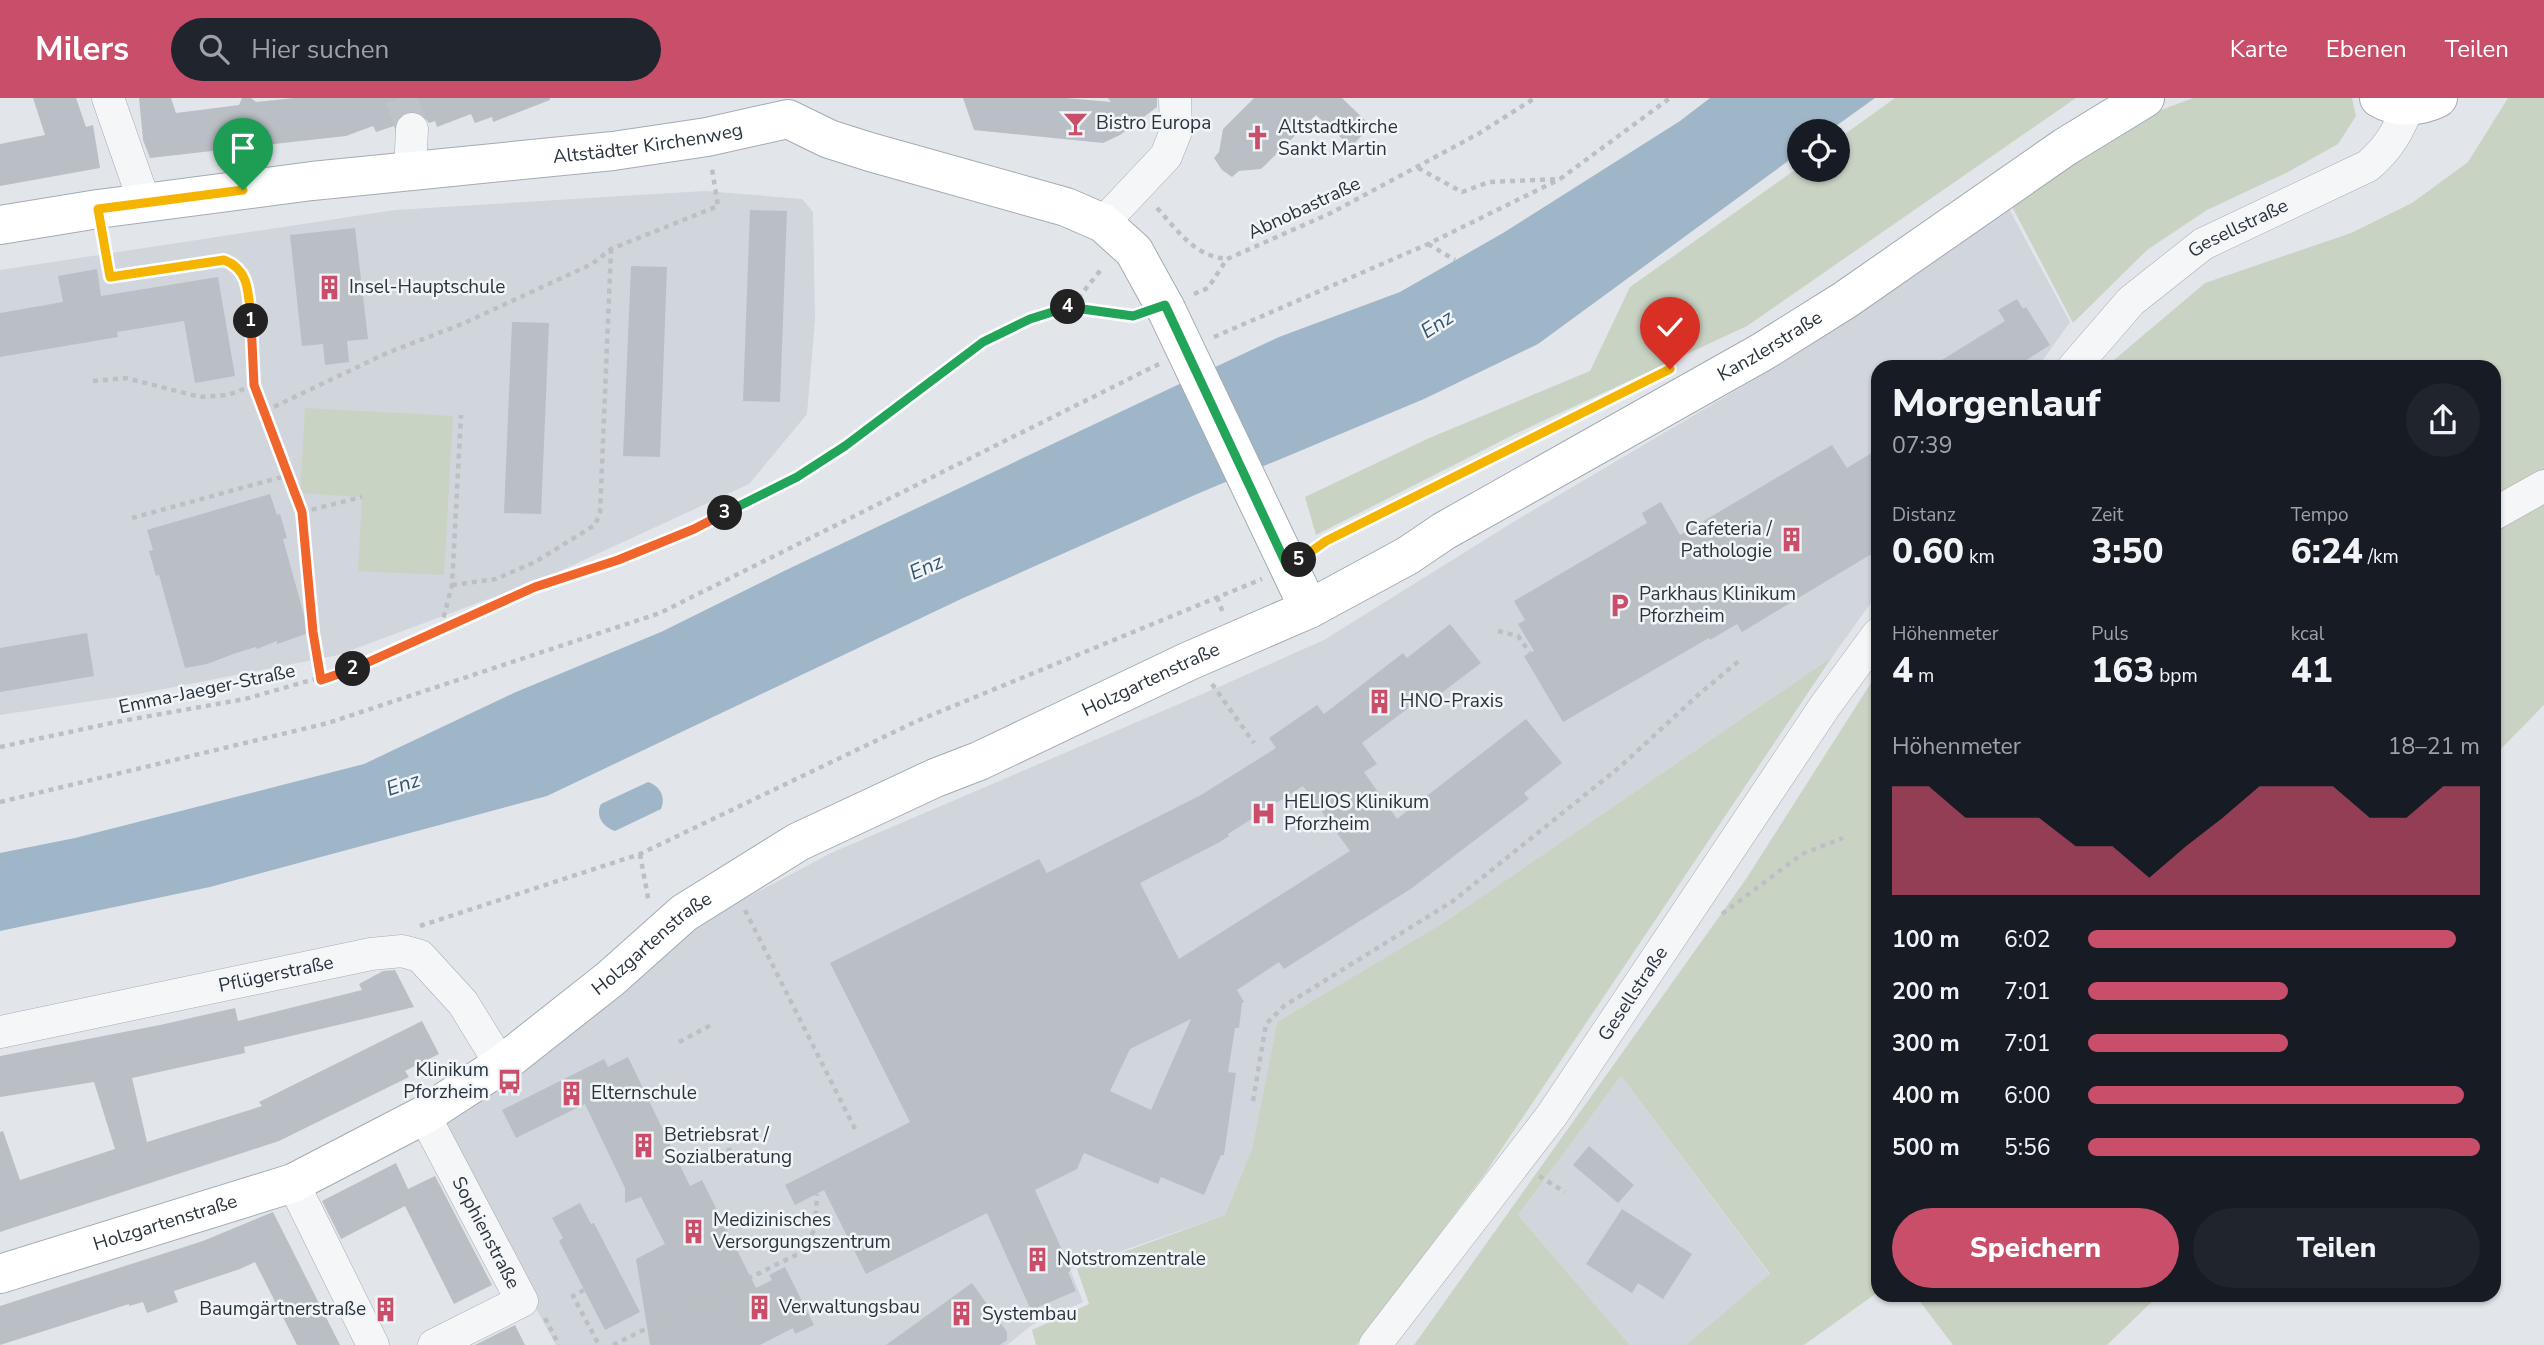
<!DOCTYPE html>
<html lang="de">
<meta charset="utf-8">
<style>
body{margin:0;font-family:"Nunito Sans",sans-serif;background:#20242c;color:#f1f3f6;height:100vh;display:flex;flex-direction:column;font-size:26px;white-space:nowrap}
*{box-sizing:border-box;margin:0}
p{font-size:23px;color:#9ea1a6}
.icon{flex:none;width:38px;height:38px;fill:none;stroke:currentColor;stroke-width:2;stroke-linecap:round;stroke-linejoin:round}
.map{position:relative;flex:1;overflow:hidden}
.panel{position:absolute;left:1871px;top:262px;width:630px;height:942px;display:flex;flex-direction:column;background:#171b24;border-radius:21px;box-shadow:0 2px 5px #0004}
.panel>*{flex:none}
.fabs{position:absolute;left:1787px;top:21px;display:grid;gap:14px}
.fabs a{display:grid;place-items:center;width:63px;height:63px;border-radius:50%;background:#171b24;box-shadow:0 2px 5px #0004;font-size:35px}
.pin{position:absolute;display:grid;place-items:center;width:60px;height:60px;color:#fff;margin:-72px -30px;border-radius:50% 50% 50% 0;rotate:-45deg;box-shadow:0 0 7px #0007}
.pin .icon{rotate:45deg}
.km{position:absolute;width:35px;height:35px;margin:-18px;border-radius:50%;background:#222;color:#fff;font-size:19px;line-height:35px;text-align:center}
.round{display:grid;place-items:center;flex:none;width:74px;height:74px;border-radius:37px;background:#20242c}
.summary{display:flex;align-items:center;justify-content:space-between;height:119px;padding:0 21px}
h1{font-size:38px;font-weight:800;line-height:52px}
.stats{display:grid;grid-template-columns:repeat(3,1fr);gap:10px;height:119px;padding:7px 21px}
.stats div{display:grid;align-content:center}
.stats b{font-size:35px;font-weight:800}
.stats small{font-size:19px;font-weight:400}
.stats p{font-size:19px}
.chart{height:196px;padding:14px 21px}
.chart p{display:flex;justify-content:space-between}
.chart svg{width:100%;height:126px;margin-top:7px;fill:#c84e6a;opacity:.7}
.action{display:flex;gap:14px;margin-top:auto;padding:14px 21px}
.action a{flex:1;height:80px;border-radius:42px;background:#c84e6a;color:#fff;font-size:28px;font-weight:800;line-height:80px;text-align:center}
.action a+a{background:#20242c;color:#f1f3f6}
ul{padding:0 21px;list-style:none;font-size:23px}
li{display:grid;grid-template-columns:112px 84px 1fr;align-items:center;height:52px}
li i{height:18px;border-radius:9px;background:#c84e6a}
header{display:flex;align-items:center;gap:42px;box-sizing:border-box;height:98px;padding:0 35px;background:#c84e6a;color:#fff}
header strong{font-size:33px}
nav{display:flex;gap:38px;margin-inline-start:auto;font-size:24px}
.search{width:490px;height:63px;background:#20242c;display:flex;align-items:center;gap:18px;box-sizing:border-box;padding:0 24px;border-radius:38px;color:#9ea1a6;font-size:26px}
.map>svg:first-child{display:block}
.built{fill:#d1d5dc}
.green{fill:#c9d3c4}
.water{fill:#9fb6c8}
.building{fill:#babfc6;fill-rule:evenodd}
.lines{fill:none;stroke-linecap:round;stroke-linejoin:round}
.minor-tunnel{stroke:#bdc3c8;stroke-width:32;stroke-dasharray:32 16;stroke-linecap:butt}
.minor-casing{stroke:#a7adb4;stroke-width:33}
.major-casing{stroke:#a2abb5;stroke-width:40}
.path{stroke:#bcc0c5;stroke-width:4.5;stroke-dasharray:5 5;stroke-linecap:butt}
.minor{stroke:#f5f6f8;stroke-width:32}
.major{stroke:#fff;stroke-width:38}
.major-bridge-casing{stroke:#a2abb5;stroke-width:40;stroke-linecap:butt}
.major-bridge{stroke:#fff;stroke-width:38}
.split-1-casing{stroke:#fff;stroke-width:14}
.split-2-casing{stroke:#fff;stroke-width:14}
.split-3-casing{stroke:#fff;stroke-width:14}
.split-4-casing{stroke:#fff;stroke-width:14}
.split-5-casing{stroke:#fff;stroke-width:14}
.split-6-casing{stroke:#fff;stroke-width:14}
.split-1{stroke:#f5b400;stroke-width:9}
.split-2{stroke:#f0652b;stroke-width:9}
.split-3{stroke:#f0652b;stroke-width:9}
.split-4{stroke:#22a559;stroke-width:9}
.split-5{stroke:#22a559;stroke-width:9}
.split-6{stroke:#f5b400;stroke-width:9}
.labels{text-anchor:middle;dominant-baseline:central;stroke-width:5;stroke-linejoin:round;paint-order:stroke}
.poi-label{font-size:19px;fill:#2b3541;stroke:#f2f5f7;text-anchor:start}
.street-label{font-size:19px;fill:#2b3541;stroke:#f2f5f7}
.water-label{font-size:21px;font-style:italic;fill:#375673;stroke:#f2f5f7}
</style>
<header>
<strong>Milers</strong>
<div class="search"><svg class="icon" aria-label="search" viewBox="0 0 24 24"><circle cx="10" cy="10" r="6"/><path d="M15 15l6 6"/></svg>Hier suchen</div>
<nav><a>Karte</a><a>Ebenen</a><a>Teilen</a></nav>
</header>
<div class="map">
<svg width="2544" height="1247" viewBox="0 0 2544 1247">
<rect width="100%" height="100%" fill="#e2e6ea"/>
<g class="built">
<path d="M705,93L802,101L813,114L815,222L807,316L749,386L545,480L338,557L138,596L0,617V172L395,112Z"/>
<path d="M2007,107L2070,224L2038,269L1878,270V495L1832,559L1443,825L1277,924L1252,1051L1225,1117L1070,1171L1083,1204L1032,1227L1007,1247H556L432,1021L688,831L831,755L1221,588L1324,542L1515,423L1774,270Z"/>
<path d="M1621,978L1770,1177L1686,1247H1630L1518,1117Z"/>
</g>
<g class="green">
<path d="M1895,0H2076L1747,228L1515,336L1316,437L1305,399L1427,341L1590,273L1630,189L1799,69V72H1838V41Z"/>
<path d="M2193,0H2352L2356,18L2338,46L2288,74L2207,112L2147,152L2073,225L2007,99L2153,15Z"/>
<path d="M2508,0H2544V607L2494,658V270H2108L2114,262L2205,185L2351,135L2412,105L2468,64Z"/>
<path d="M305,310L453,318L444,477L358,473L362,399L300,395Z"/>
<path d="M1832,559L1486,1074L1356,1247H1036L1032,1232L1089,1206L1077,1171L1225,1117L1252,1051L1277,924L1443,825Z"/>
<path d="M1878,574V1194L1804,1247H1686L1770,1176L1621,978L1518,1117L1630,1247H1414L1746,781Z"/>
<path d="M1915,1197H2159L2107,1247H1953Z"/>
</g>
<g class="water">
<path d="M1710,0H1875L1829,33H1799V55L1538,246L1424,301L1197,396L961,501L547,698L210,789L0,833V755L75,740L364,666L516,594L661,534L784,473L1279,239L1400,194L1503,135L1680,23Z"/>
<path d="M648,684C660,688 666,699 661,711L615,733C603,729 595,718 601,706Z"/>
</g>
<g class="building">
<path d="M33,0H76L86,29L93,27L100,70L0,88V46L45,37Z"/>
<path d="M139,0H171L176,15L239,7L242,0H251L256,4L294,0H550V2L493,24L492,19L475,25L471,16L437,29L435,23L429,25L422,16L412,13L403,15L397,21L394,28L376,34L373,28L346,38L150,60L143,42Z"/>
<path d="M963,0H1066L1111,4L1108,0H1157V9L1120,37L1103,45L974,32Z"/>
<path d="M1254,0H1342L1371,28L1351,49L1316,17L1261,71L1239,73L1232,79L1222,72L1214,60L1219,54L1223,31Z"/>
<path d="M750,112L787,113L780,304L743,303Z"/>
<path d="M355,130L368,241L347,243L349,264L325,267L323,246L302,248L290,137Z"/>
<path d="M631,168L667,169L660,359L623,358Z"/>
<path d="M97,171L101,198L218,179L235,278L195,285L184,223L117,234L118,239L0,259V215L63,204L58,178Z"/>
<path d="M2017,201L2023,211L2026,209L2050,247L2014,270H1929L2005,223L1998,212Z"/>
<path d="M512,224L549,225L541,416L504,415Z"/>
<path d="M1832,347L1847,370L1878,351V452L1742,534L1737,526L1710,542L1709,540L1563,624L1524,558L1534,553L1518,526L1525,522L1514,503L1647,425L1642,415L1661,404L1680,437Z"/>
<path d="M270,396L277,417L280,416L287,440L283,441L309,535L277,546V543L257,551L256,549L236,555L207,566L185,570L159,477L156,478L149,453L153,452L147,432Z"/>
<path d="M1450,526L1481,565L1436,599L1431,593L1362,645L1377,666L1364,674L1397,721L1526,621L1562,665L1524,695L1529,701L1412,790L1284,871L1279,864L1237,892L1244,904L1242,905L1239,930H1235L1228,974L1236,975L1224,1057H1221L1204,1097L1161,1079L1158,1086L1084,1055L1077,1071L1035,1092L1071,1172L1068,1174L1076,1193L1031,1212L987,1115L866,1176L824,1092L795,1107L785,1087L910,1024L830,865L1039,761L1047,775L1201,697L1276,650L1269,640L1317,607L1324,616L1403,555L1407,560ZM1303,688L1350,753L1179,861L1140,785L1218,745L1229,738L1228,736ZM1191,921L1151,1012L1110,993L1130,951Z"/>
<path d="M87,535L94,578L0,594V550Z"/>
<path d="M395,872L414,909L244,949L245,955L132,980L147,1044L262,1008L259,1004L422,923L439,956L405,973L409,979L279,1043L0,1134V1034L3,1033L20,1082L115,1051L94,984L0,999V958L160,927L235,910L238,923L362,892L359,886L383,873Z"/>
<path d="M628,959L690,1088L702,1082L756,1190L772,1182L769,1177L785,1169L814,1227L795,1236L793,1230L760,1247H650L636,1161L665,1146L641,1099L625,1105V1090L585,1006L516,1040L502,1012L604,961L608,969Z"/>
<path d="M1589,1048L1634,1087L1618,1105L1573,1067Z"/>
<path d="M396,1065L408,1091L435,1078L492,1187L454,1206L405,1108L341,1141L322,1103Z"/>
<path d="M580,1105L591,1126L594,1125L640,1214L605,1232L559,1143L563,1140L552,1120Z"/>
<path d="M1622,1111L1692,1156L1663,1201L1638,1185L1632,1195L1586,1166Z"/>
<path d="M273,1114L340,1247H297L255,1164L240,1171L174,1193L178,1204L147,1215L143,1204L129,1208V1206L0,1247V1208L203,1143Z"/>
<path d="M972,1185L1007,1234V1242L1000,1247H886Z"/>
<path d="M515,1227L525,1247H475Z"/>
</g>
<g class="lines">
<path class="minor-tunnel" d="M401,0L412,31"/>
<defs>
<g id="minor">
<path d="M108,0L145,106"/>
<path d="M410,74L412,31"/>
<path d="M1103,125L1166,58L1176,33L1175,0"/>
<path id="s1" d="M2073,270L2131,203L2203,146L2368,68C2390,49 2397,34 2409,8"/>
<path d="M2494,416L2544,388"/>
<path id="s2" d="M0,934L371,856L402,853L420,858L463,905L501,967"/>
<path id="s3" d="M424,1017L522,1203L434,1247"/>
<path d="M293,1085L373,1247"/>
<path id="s4" d="M1375,1247L1552,1017L1825,608L1878,536"/>
</g>
<g id="major">
<path d="M2379,0C2397,11 2420,9 2438,0"/>
<path id="s5" d="M0,127L98,111L312,83L613,53L707,39L788,21L829,41L870,54L1066,109L1103,125L1134,153L1166,211"/>
<path d="M1196,274L1309,511"/>
<path id="s6" d="M0,1176L293,1085L424,1017L501,967L610,881L684,815L798,744L935,680L979,663L1189,563L1309,511L1407,458L1444,433L1762,254L1845,202L2065,49L2145,0"/>
</g>
</defs>
<use href="#minor" class="minor-casing"/>
<use href="#major" class="major-casing"/>
<g class="path">
<path d="M1418,70L1462,94L1489,84L1560,81L1670,0"/>
<path d="M1157,110C1178,133 1194,158 1227,161"/>
<path d="M103,142L110,179L224,162C231,165 238,167 242,174C254,199 254,258 254,287"/>
<path d="M1428,146L1455,162"/>
<path d="M1194,196L1208,190L1227,161L1331,115L1478,36L1535,0"/>
<path d="M1072,208L1103,169"/>
<path d="M1214,239L1428,146L1560,81"/>
<path d="M93,283L126,280L200,299L228,297L254,287L302,414L321,581"/>
<path d="M265,313L387,255L462,226L592,166L611,151L718,108L712,71"/>
<path d="M302,414L362,399"/>
<path d="M132,420L289,377"/>
<path d="M1315,451L1326,443L1584,314"/>
<path d="M452,487L496,481L535,464L595,427L600,415L611,152"/>
<path d="M1217,499L1223,515"/>
<path d="M441,529L452,487L461,317"/>
<path d="M1498,533L1518,538L1530,555"/>
<path d="M1212,586L1254,645"/>
<path d="M0,649L116,624L245,601L357,569L535,489L618,462L662,445L770,394L797,379L845,348L968,255L1003,233L1072,208L1133,218"/>
<path d="M0,704L328,625L660,515L1159,266"/>
<path d="M640,756L649,805"/>
<path d="M745,812L855,1031"/>
<path d="M1722,816L1802,756L1843,740"/>
<path d="M420,828L640,756L917,623L1262,481"/>
<path d="M679,944L711,927"/>
<path d="M1253,1003L1266,926L1284,908L1453,803L1621,668L1698,597L1740,562"/>
<path d="M678,1063L734,1051"/>
<path d="M1539,1078L1565,1094"/>
<path d="M584,1192L573,1198L599,1247"/>
<path d="M545,1220L559,1247"/>
<path d="M613,1247L800,1155L815,1131L817,1096"/>
</g>
<use href="#minor" class="minor"/>
<use href="#major" class="major"/>
<defs>
<path id="major-bridge" d="M1166,211L1196,274"/>
</defs>
<use href="#major-bridge" class="major-bridge-casing"/>
<use href="#major-bridge" class="major-bridge"/>
</g>
<g class="lines">
<defs>
<path id="split-1" d="M243,92L98,111L110,179L224,162C251,172 248,198 251,223"/>
<path id="split-2" d="M251,223L254,287L302,414L313,534L321,582L353,571"/>
<path id="split-3" d="M353,571L535,489L618,462L694,431L725,415"/>
<path id="split-4" d="M725,415L797,379L845,348L983,244L1030,221L1068,209"/>
<path id="split-5" d="M1068,209L1133,218L1165,207L1288,470L1299,462"/>
<path id="split-6" d="M1299,462L1326,443L1670,271"/>
</defs>
<use href="#split-1" class="split-1-casing"/>
<use href="#split-2" class="split-2-casing"/>
<use href="#split-3" class="split-3-casing"/>
<use href="#split-4" class="split-4-casing"/>
<use href="#split-5" class="split-5-casing"/>
<use href="#split-6" class="split-6-casing"/>
<use href="#split-1" class="split-1"/>
<use href="#split-2" class="split-2"/>
<use href="#split-3" class="split-3"/>
<use href="#split-4" class="split-4"/>
<use href="#split-5" class="split-5"/>
<use href="#split-6" class="split-6"/>
</g>
<defs>
<symbol id="bar-bare" viewBox="-9 -9 18 18"><path d="M-6-5H6L.8 .8V4.5H3.5V6h-7V4.5H-.8V.8Z" fill="#c84e6a" stroke="#f2f5f7" stroke-width="2.5" paint-order="stroke"/></symbol>
<symbol id="church-bare" viewBox="-9 -9 18 18"><path d="M-1.2-6h2.4v3.5h3.3v2.4h-3.3V6h-2.4V-.1h-3.3v-2.4h3.3Z" fill="#c84e6a" stroke="#f2f5f7" stroke-width="2.5" paint-order="stroke"/></symbol>
<symbol id="building-bare" viewBox="-9 -9 18 18"><path d="M-4-6H4V6H1V3H-1V6H-4ZM-2.5-4.3h1.7v1.8h-1.7ZM.8-4.3h1.7v1.8H.8ZM-2.5-1h1.7V.8h-1.7ZM.8-1h1.7V.8H.8Z" fill="#c84e6a" stroke="#f2f5f7" stroke-width="2.5" paint-order="stroke"/></symbol>
<symbol id="parking-bare" viewBox="-9 -9 18 18"><path d="M-3.5-5.5H1a3.5 3.5 0 0 1 0 7H-1V5.5H-3.5ZM-1-3.4V-.6H.8a1.4 1.4 0 0 0 0-2.8Z" fill="#c84e6a" stroke="#f2f5f7" stroke-width="2.5" paint-order="stroke"/></symbol>
<symbol id="hospital-bare" viewBox="-9 -9 18 18"><path d="M-5-5h3v3.5h4V-5h3V5h-3V1.5h-4V5h-3Z" fill="#c84e6a" stroke="#f2f5f7" stroke-width="2.5" paint-order="stroke"/></symbol>
<symbol id="bus-bare" viewBox="-9 -9 18 18"><path d="M-5-6H5V4H4V6H2V4H-2V6H-4V4H-5ZM-3.5-4V0h7V-4ZM-3.5 1.2v1.5H-2V1.2ZM2 1.2v1.5H3.5V1.2Z" fill="#c84e6a" stroke="#f2f5f7" stroke-width="2.5" paint-order="stroke"/></symbol>
</defs>
<g fill-rule="evenodd">
<use href="#bar-bare" x="1058" y="8" width="35" height="35"/>
<use href="#church-bare" x="1240" y="22" width="35" height="35"/>
<use href="#building-bare" x="312" y="172" width="35" height="35"/>
<use href="#building-bare" x="1774" y="424" width="35" height="35"/>
<use href="#parking-bare" x="1602" y="490" width="35" height="35"/>
<use href="#building-bare" x="1362" y="586" width="35" height="35"/>
<use href="#hospital-bare" x="1246" y="698" width="35" height="35"/>
<use href="#bus-bare" x="492" y="966" width="35" height="35"/>
<use href="#building-bare" x="554" y="978" width="35" height="35"/>
<use href="#building-bare" x="626" y="1030" width="35" height="35"/>
<use href="#building-bare" x="676" y="1116" width="35" height="35"/>
<use href="#building-bare" x="1020" y="1144" width="35" height="35"/>
<use href="#building-bare" x="742" y="1192" width="35" height="35"/>
<use href="#building-bare" x="368" y="1194" width="35" height="35"/>
<use href="#building-bare" x="944" y="1198" width="35" height="35"/>
</g>
<g class="labels">
<g class="poi-label">
<text x="1096" y="25">Bistro Europa</text>
<text x="1278" y="29">Altstadtkirche<tspan x="1278" dy="22">Sankt Martin</tspan></text>
<text x="349" y="189">Insel-Hauptschule</text>
<text x="1772" y="431" text-anchor="end">Cafeteria /<tspan x="1772" dy="22">Pathologie</tspan></text>
<text x="1639" y="496">Parkhaus Klinikum<tspan x="1639" dy="22">Pforzheim</tspan></text>
<text x="1400" y="603">HNO-Praxis</text>
<text x="1284" y="704">HELIOS Klinikum<tspan x="1284" dy="22">Pforzheim</tspan></text>
<text x="489" y="972" text-anchor="end">Klinikum<tspan x="489" dy="22">Pforzheim</tspan></text>
<text x="591" y="995">Elternschule</text>
<text x="664" y="1037">Betriebsrat /<tspan x="664" dy="22">Sozialberatung</tspan></text>
<text x="713" y="1122">Medizinisches<tspan x="713" dy="22">Versorgungszentrum</tspan></text>
<text x="1057" y="1161">Notstromzentrale</text>
<text x="779" y="1209">Verwaltungsbau</text>
<text x="366" y="1211" text-anchor="end">Baumgärtnerstraße</text>
<text x="982" y="1216">Systembau</text>
</g>
<g class="street-label">
<text stroke="none"><textPath href="#s5" startOffset="653">Altstädter Kirchenweg</textPath></text>
<text transform="translate(1304 110) rotate(-25)">Abnobastraße</text>
<text stroke="none"><textPath href="#s1" startOffset="219">Gesellstraße</textPath></text>
<text stroke="none"><textPath href="#s6" startOffset="2011">Kanzlerstraße</textPath></text>
<text stroke="none"><textPath href="#s6" startOffset="1307">Holzgartenstraße</textPath></text>
<text transform="translate(207 591) rotate(-12)">Emma-Jaeger-Straße</text>
<text stroke="none"><textPath href="#s6" startOffset="740">Holzgartenstraße</textPath></text>
<text stroke="none"><textPath href="#s2" startOffset="282">Pflügerstraße</textPath></text>
<text stroke="none"><textPath href="#s4" startOffset="436">Gesellstraße</textPath></text>
<text stroke="none"><textPath href="#s6" startOffset="173">Holzgartenstraße</textPath></text>
<text stroke="none"><textPath href="#s3" startOffset="133">Sophienstraße</textPath></text>
</g>
<g class="water-label">
<text transform="translate(1437 226) rotate(-33)">Enz</text>
<text transform="translate(926 469) rotate(-24)">Enz</text>
<text transform="translate(403 686) rotate(-18)">Enz</text>
</g>
</g>
</svg>
<div class="fabs">
<a><svg class="icon" aria-label="locate" viewBox="0 0 24 24"><circle cx="12" cy="12" r="6"/><path d="M12 2v4M12 18v4M2 12h4M18 12h4"/></svg></a>
</div>
<div class="pin" style="left:243px;top:92px;background:#1e9e55"><svg class="icon" aria-label="arrive" viewBox="0 0 24 24"><path d="M6 21V4h12l-3 4 3 4H6"/></svg></div>
<div class="pin" style="left:1670px;top:271px;background:#d93025"><svg class="icon" aria-label="check" viewBox="0 0 24 24"><path d="M5 12l5 5 9-10"/></svg></div>
<b class="km" style="left:251px;top:223px">1</b>
<b class="km" style="left:353px;top:571px">2</b>
<b class="km" style="left:725px;top:415px">3</b>
<b class="km" style="left:1068px;top:209px">4</b>
<b class="km" style="left:1299px;top:462px">5</b>
<section class="panel">
<div class="summary"><div><h1>Morgenlauf</h1><p>07:39</p></div><a class="round"><svg class="icon" aria-label="share" viewBox="0 0 24 24"><path d="M12 15V3M7 8l5-5 5 5M5 13v7h14v-7"/></svg></a></div>
<div class="stats">
<div><p>Distanz</p><b>0.60<small> km</small></b></div>
<div><p>Zeit</p><b>3:50</b></div>
<div><p>Tempo</p><b>6:24<small> /km</small></b></div>
</div>
<div class="stats">
<div><p>Höhenmeter</p><b>4<small> m</small></b></div>
<div><p>Puls</p><b>163<small> bpm</small></b></div>
<div><p>kcal</p><b>41</b></div>
</div>
<div class="chart"><p><span>Höhenmeter</span>18–21 m</p>
<svg viewBox="0 0 160 44" preserveAspectRatio="none"><path d="M0 44V6L10 6L20 17L30 17L40 17L50 27L60 27L70 38L80 27L90 17L100 6L110 6L120 6L130 17L140 17L150 6L160 6V44z"/></svg>
</div>
<ul>
<li><b>100 m</b>6:02<i style="width:94%"></i></li>
<li><b>200 m</b>7:01<i style="width:51%"></i></li>
<li><b>300 m</b>7:01<i style="width:51%"></i></li>
<li><b>400 m</b>6:00<i style="width:96%"></i></li>
<li><b>500 m</b>5:56<i style="width:100%"></i></li>
</ul>
<div class="action"><a>Speichern</a><a>Teilen</a></div>
</section>
</div>
